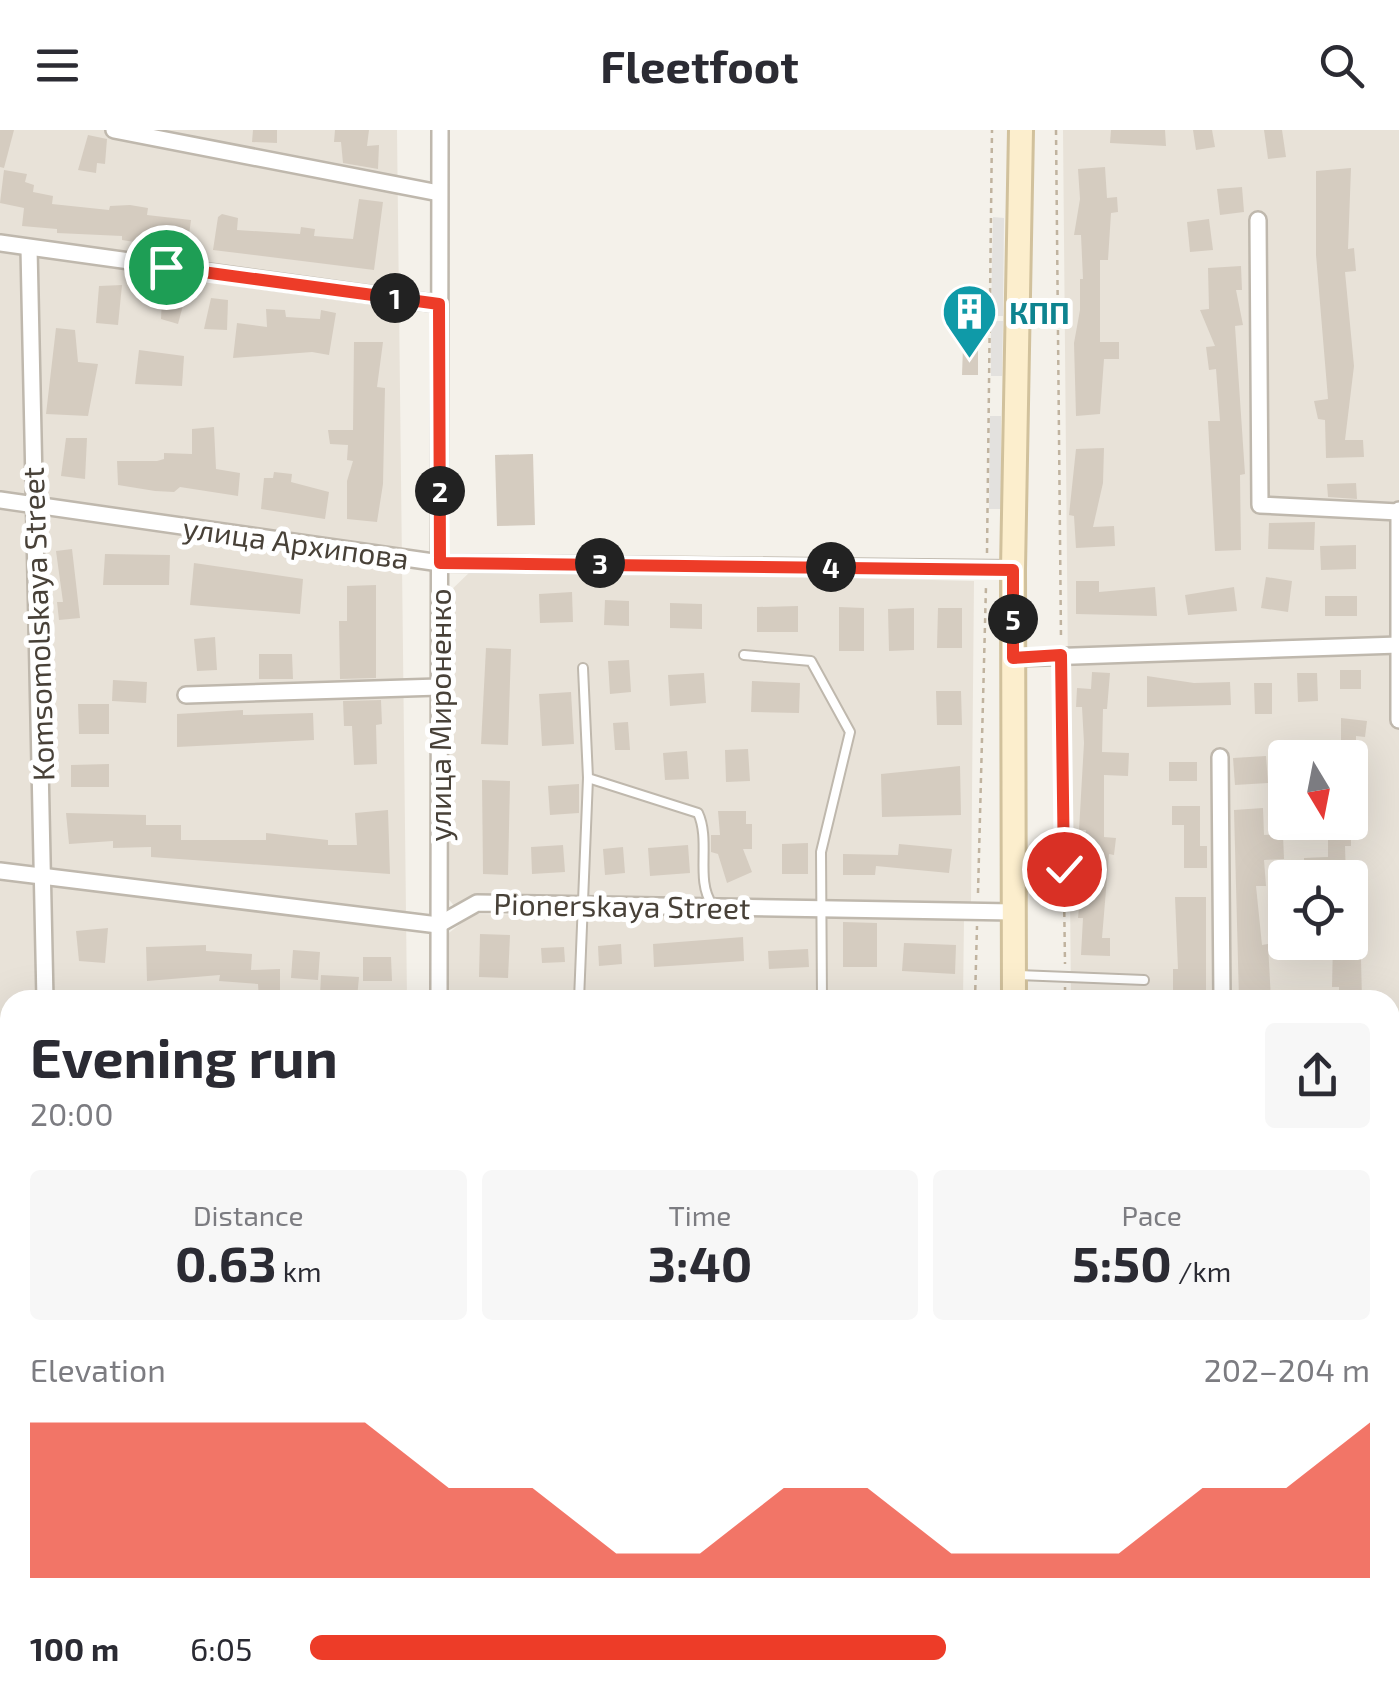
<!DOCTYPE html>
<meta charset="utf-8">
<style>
body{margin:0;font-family:"Exo 2",sans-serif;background:#f7f7f7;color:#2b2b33;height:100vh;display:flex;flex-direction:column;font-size:38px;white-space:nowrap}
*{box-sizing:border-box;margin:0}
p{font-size:32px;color:#7c7c81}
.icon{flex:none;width:55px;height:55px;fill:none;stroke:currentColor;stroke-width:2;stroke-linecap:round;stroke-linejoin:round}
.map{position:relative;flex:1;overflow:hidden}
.side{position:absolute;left:0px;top:860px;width:1400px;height:718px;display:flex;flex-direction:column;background:#fff;border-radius:30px 30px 0 0;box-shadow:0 10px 40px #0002}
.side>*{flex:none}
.needle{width:65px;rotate:170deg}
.fabs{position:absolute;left:1268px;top:610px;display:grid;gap:20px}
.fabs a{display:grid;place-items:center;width:100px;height:100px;border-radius:10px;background:#fff;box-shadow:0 10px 40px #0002;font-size:50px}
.pin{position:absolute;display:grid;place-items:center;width:85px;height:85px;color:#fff;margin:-42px;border:5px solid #fff;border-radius:50%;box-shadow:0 2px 10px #0007}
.km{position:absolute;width:50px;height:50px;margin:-25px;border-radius:50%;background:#222;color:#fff;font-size:28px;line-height:50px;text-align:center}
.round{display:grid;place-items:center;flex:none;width:105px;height:105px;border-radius:10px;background:#f7f7f7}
.overview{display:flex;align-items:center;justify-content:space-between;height:170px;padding:0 30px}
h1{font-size:55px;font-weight:700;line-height:75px}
.stats{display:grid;grid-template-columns:repeat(3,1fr);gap:15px;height:170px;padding:10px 30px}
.stats div{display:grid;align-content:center;border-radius:10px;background:#f7f7f7;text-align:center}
.stats b{font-size:50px;font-weight:700}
.stats small{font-size:28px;font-weight:400}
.stats p{font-size:28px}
.chart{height:280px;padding:20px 30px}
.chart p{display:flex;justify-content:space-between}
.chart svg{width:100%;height:180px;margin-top:10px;fill:#ed3c28;opacity:.7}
ul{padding:0 30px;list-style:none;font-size:32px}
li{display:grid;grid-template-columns:160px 120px 1fr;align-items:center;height:75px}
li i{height:25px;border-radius:12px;background:#ed3c28}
header{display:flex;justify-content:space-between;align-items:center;height:130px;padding:0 30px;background:#fff;font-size:45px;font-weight:700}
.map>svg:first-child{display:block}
.residential{fill:#e8e2d8;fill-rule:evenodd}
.green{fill:#d2e6b6}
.parking{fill:#e3e1de}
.building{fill:#d5ccc0}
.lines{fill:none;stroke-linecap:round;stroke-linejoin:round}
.lane-casing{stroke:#bfb8ad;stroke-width:12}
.street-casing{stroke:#bfb8ad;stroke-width:20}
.secondary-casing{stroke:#d1c19c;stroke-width:28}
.path{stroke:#c0b39f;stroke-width:2.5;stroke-dasharray:5 5;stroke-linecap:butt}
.lane{stroke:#fff;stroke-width:8}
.street{stroke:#fff;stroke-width:15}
.secondary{stroke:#fceecd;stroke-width:22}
.route-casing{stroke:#fff;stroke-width:20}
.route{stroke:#ed3c28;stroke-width:12}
.labels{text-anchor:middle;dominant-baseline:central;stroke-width:10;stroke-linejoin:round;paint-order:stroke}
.culture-label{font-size:30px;font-weight:bold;fill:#0d838f;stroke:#fff;text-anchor:start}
.street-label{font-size:30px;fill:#484138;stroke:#fff}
</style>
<header><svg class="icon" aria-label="menu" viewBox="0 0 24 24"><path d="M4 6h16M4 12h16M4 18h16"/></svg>Fleetfoot<svg class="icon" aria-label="search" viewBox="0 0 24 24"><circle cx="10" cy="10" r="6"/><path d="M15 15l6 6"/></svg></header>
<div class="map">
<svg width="1399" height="1577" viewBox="0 0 1399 1577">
<rect width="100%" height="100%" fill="#f4f1ea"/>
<g class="residential">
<path d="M0,0H397L407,870H10V1386L0,1384Z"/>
<path d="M1063,0H1399V1577L1087,1575L1074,1570L1390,1568V870H1071ZM1285,628H1350V692H1285ZM1285,748H1350V812H1285Z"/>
<path d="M473,439L974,451L971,773L470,769L455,777L443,762L445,466Z"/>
<path d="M473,784L964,789L963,870H447L445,806Z"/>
<path d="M0,1431L10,1432V1568H62L63,1577H0Z"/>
</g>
<path class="green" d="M107,1568H407L408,1577H108Z"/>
<g class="parking">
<path d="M993,87L1004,88L1003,186H991Z"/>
<path d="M991,191H1003L1002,246H991Z"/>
<path d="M990,286H1001V379H989Z"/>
</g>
<g class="building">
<path d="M0,0H14L4,38L0,37Z"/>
<path d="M253,0H277V13L252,12Z"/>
<path d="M335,0H369L367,16L379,15L378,39L343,33L341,12H334Z"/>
<path d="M1111,0H1165L1166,16L1110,13Z"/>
<path d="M1193,0H1212L1215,17L1196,20Z"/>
<path d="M1264,0H1282L1286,27L1268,29Z"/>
<path d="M88,5L107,9L105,34L97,33L96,43L78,40Z"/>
<path d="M1105,37L1107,68L1117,67L1118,82L1111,83L1108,130H1100V212H1119V229H1104L1100,284L1076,286L1074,213L1080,180V149H1083L1081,105H1074L1080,69L1078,39Z"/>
<path d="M1351,38L1348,119L1354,118L1356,141L1345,142L1354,236L1345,310H1363L1364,327L1326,328L1325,290L1318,289L1314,271L1328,269L1316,125V41Z"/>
<path d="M4,40L27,44L25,52L34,55L33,62L53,66L52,74L109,80L110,76L130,75L148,78L147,85L191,90L188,112L140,113L122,110V106L57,103V99L22,96L24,78L0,73Z"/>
<path d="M1242,57L1244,82L1220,85L1217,59Z"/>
<path d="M359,69L383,72L374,140L213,120L218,87L222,84L238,88L237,100L300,104L301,97L315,99L314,106L353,109Z"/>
<path d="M1209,89L1213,120L1190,122L1187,92Z"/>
<path d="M1241,136L1242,160H1236L1243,195L1235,196L1245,344L1240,345L1241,420L1215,421L1208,291H1220L1216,239L1209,240L1206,217L1215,216L1200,180L1209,179L1208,138Z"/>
<path d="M122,155L118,195L96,193L99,156Z"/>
<path d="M169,162L186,164L178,194L161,189L162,169L167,170Z"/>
<path d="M211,168L228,170L227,200L204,199Z"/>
<path d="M266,179L285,180L286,187L320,189L321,180L336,183L329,225L312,222L233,228L237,193L267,197Z"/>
<path d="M56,198L75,200L78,232L98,234L88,286L46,284Z"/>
<path d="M354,212H383L377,257L385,258L383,354L377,392L347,389V351L353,331L347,330L348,315L330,314L328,300H353Z"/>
<path d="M963,217L978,218V245H962Z"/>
<path d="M139,220L184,226L182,256L135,254Z"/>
<path d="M214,297L216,339L240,343L238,366L180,357L174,362L155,361L118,355L117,331H157L164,329V323L192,324V299Z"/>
<path d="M66,308H87L85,349L61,346Z"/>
<path d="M1104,318L1103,353L1093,397L1114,396L1115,416L1076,418L1074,386L1069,385L1076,319Z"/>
<path d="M533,324L535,395L497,396L495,325Z"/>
<path d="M274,342L292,344L291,352L329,362L325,389L261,379L264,348H273Z"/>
<path d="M1356,353L1357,369L1328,367L1327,354Z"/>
<path d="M1315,392L1314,420L1268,419L1269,393Z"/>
<path d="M1356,415V439L1321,440L1320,416Z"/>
<path d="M72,419L80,488L59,490L57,472H63L56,421Z"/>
<path d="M105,424L170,425L169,455H103Z"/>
<path d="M194,433L303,449L300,484L190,475Z"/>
<path d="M1266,447L1292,451L1288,482L1261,478Z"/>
<path d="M1076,451H1099V462L1155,457L1157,486L1076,484Z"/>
<path d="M376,455V548L340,549L339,491H347V456Z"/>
<path d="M1234,457L1237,481L1188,485L1185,465Z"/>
<path d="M572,462L573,492L540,493L539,464Z"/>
<rect x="1325" y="466" width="32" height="20"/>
<path d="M605,470L629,471V496L604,495Z"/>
<path d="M670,473L702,474V499L670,498Z"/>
<path d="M798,476V502H757V477Z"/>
<path d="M839,477L864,478V521H839Z"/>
<path d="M914,478V520L889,521L888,479Z"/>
<path d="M938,478H962V518H937Z"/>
<path d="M215,507L217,540L197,541L194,509Z"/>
<path d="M486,518L511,519L508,615L481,614Z"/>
<path d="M259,524H292L293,549H259Z"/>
<path d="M629,530L631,562L610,564L608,531Z"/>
<rect x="1340" y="540" width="21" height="19"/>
<path d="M1092,542L1110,543L1107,579H1103L1102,622L1129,623L1128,646L1104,645V707L1116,708L1114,725L1109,724L1102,808H1110V826L1081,825L1083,788H1078L1086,700H1079L1084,613L1082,577H1076L1077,558L1091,559Z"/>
<path d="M704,543L706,573L670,576L668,545Z"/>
<path d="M1297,543H1317L1318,571L1298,572Z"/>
<path d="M1147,546L1194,553L1230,552L1231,575L1147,577Z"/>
<path d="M113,550L147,552L146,573L112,571Z"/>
<path d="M752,551L800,553L799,583L751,582Z"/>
<path d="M1254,553H1272V584H1255Z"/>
<path d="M936,561H961L962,595H937Z"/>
<path d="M571,562L574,614L542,616L539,564Z"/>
<path d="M381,570L382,594L376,595L377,634L354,635L352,596H344L343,571Z"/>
<path d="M78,574H109V604H79Z"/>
<path d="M243,580V585L313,583L314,610L177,617V584Z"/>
<path d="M1341,588L1367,591L1365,607L1356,606V628H1341Z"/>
<path d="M628,592L630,620H615L613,593Z"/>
<path d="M748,619L750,651L726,652L725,620Z"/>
<path d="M687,621L689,649L665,650L663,623Z"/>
<path d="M1266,626L1268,653L1235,655L1233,628Z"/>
<rect x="1169" y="632" width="28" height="19"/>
<path d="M109,634V657H71V635Z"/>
<path d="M960,636L961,685L882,687L881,644Z"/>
<path d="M482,650L510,651L508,745L483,744Z"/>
<path d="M579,654V683L550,685L548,656Z"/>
<path d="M1172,676H1200V716H1207V738H1184V695H1172Z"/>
<path d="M1263,678L1264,705L1283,704L1284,729L1264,730L1266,756H1256L1262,815L1268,814L1271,870H1239L1234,680Z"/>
<path d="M388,680L390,744L151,727V717L113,718V711L69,714L66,683L146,685V695H181V710H266V703L328,710V715H357L355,683Z"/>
<path d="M718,681H746V694H752V719H743L752,742L727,753L718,724L711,722V705H720Z"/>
<path d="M1328,699H1351V716H1345L1346,748H1304V728L1328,727Z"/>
<path d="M808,713V744H782V714Z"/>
<path d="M899,714L952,719L949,743L876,736L875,745H843V724L898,725Z"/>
<path d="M563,715L565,742L532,744L531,717Z"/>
<path d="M688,715L690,743L650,746L648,718Z"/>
<path d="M623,717L625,743L605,745L603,719Z"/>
<path d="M1175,767H1206V870H1173V839H1178Z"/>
<path d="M1350,788H1360L1362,870H1339V857H1332L1333,812H1350Z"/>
<path d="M843,792L877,793V837H843Z"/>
<path d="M108,798L105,833L79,831L76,801Z"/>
<path d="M480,804L510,805L508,848L479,847Z"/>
<path d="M743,807L744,831L654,837L653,814Z"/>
<path d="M904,813L956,815L955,844L902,841Z"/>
<path d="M621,814L622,834L599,836L598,816Z"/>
<path d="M206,815V821L252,824L251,840L280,839V868L259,869L258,854L219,851L220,845L147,851L146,817Z"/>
<path d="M564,817L565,832L542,833L541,818Z"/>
<path d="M808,819L809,837L769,839L768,821Z"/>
<path d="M293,820L320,822L318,850L291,848Z"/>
<path d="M363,827H391L392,851H363Z"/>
<path d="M321,845L359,847L357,868L320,866Z"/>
</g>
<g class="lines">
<defs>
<g id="lane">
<path d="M744,525L811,531L850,602L821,722L822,870"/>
<path d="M588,648L698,683C711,711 695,750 712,774"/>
<path d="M1018,845L1144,850"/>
<path d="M579,870L588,648L583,538"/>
<path d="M770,1568V1577"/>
<path d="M1246,1577V1568"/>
</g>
<g id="street">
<path d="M114,0L439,63"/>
<path d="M1258,90L1260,375L1399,382"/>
<path d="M0,113L439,174"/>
<path d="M29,118L45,870"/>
<path d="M0,370L440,433L1013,439"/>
<path d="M1399,380V590"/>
<path d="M1013,528L1399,515"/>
<path d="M186,565L439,557"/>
<path d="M1220,627L1222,870"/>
<path d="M0,741L438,795L477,773L1013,782"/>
<path d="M439,870L440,0"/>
<path d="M0,1070L10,1071"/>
<path d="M1390,1087L1399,1086"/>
<path d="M79,1577V1568"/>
<path d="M444,1577V1568"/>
</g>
<g id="secondary">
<path d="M1014,870L1013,439L1021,0"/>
<path d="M0,1400L10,1401"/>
<path d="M951,1568L964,1577"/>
<path d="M988,1568L1004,1577"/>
</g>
</defs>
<use href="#lane" class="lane-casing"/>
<use href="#street" class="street-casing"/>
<use href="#secondary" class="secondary-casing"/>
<g class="path">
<path d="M1056,0L1061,509"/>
<path d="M987,423L992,0"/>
<path d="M1061,542L1065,834"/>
<path d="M978,763L986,456"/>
<path d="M975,870L977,796"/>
<path d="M1065,870V857"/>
<path d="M0,1427L10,1428"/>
<path d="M393,1568V1577"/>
<path d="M897,1568L901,1577"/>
<path d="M909,1568L931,1575"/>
<path d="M894,1577V1568"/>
<path d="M1070,1577H1081"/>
</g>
<use href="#lane" class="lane"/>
<use href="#street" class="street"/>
<use href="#secondary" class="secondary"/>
</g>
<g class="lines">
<defs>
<path id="route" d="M166,137L439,174L440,433L1013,440V528L1061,525L1064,739"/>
</defs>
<use href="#route" class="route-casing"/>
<use href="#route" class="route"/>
</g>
<defs>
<symbol id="building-pin" viewBox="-11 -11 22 30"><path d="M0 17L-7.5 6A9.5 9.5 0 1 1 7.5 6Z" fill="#0f9aa8" stroke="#fff"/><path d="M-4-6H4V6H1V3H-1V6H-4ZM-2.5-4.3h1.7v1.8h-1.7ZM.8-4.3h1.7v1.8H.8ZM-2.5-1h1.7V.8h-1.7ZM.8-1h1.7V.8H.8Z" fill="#fff"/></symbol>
</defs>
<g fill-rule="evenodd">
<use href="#building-pin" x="938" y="150" width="63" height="86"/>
</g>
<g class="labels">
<g class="culture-label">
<text x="1009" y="182">КПП</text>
</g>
<g class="street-label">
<text transform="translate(296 412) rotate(8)">улица Архипова</text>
<text transform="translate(37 494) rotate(-92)">Komsomolskaya Street</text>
<text transform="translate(439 585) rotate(-90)">улица Мироненко</text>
<text transform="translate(622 775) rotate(1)">Pionerskaya Street</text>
</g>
</g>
</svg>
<div class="fabs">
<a><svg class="needle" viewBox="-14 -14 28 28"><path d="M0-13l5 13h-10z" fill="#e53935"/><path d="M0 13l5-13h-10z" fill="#7c7c81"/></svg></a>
<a><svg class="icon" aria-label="locate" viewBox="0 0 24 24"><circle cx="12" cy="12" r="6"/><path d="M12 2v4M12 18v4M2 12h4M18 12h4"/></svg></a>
</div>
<div class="pin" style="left:166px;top:137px;background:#1e9e55"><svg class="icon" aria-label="arrive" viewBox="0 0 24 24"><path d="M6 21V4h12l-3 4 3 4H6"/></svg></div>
<div class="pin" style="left:1064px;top:739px;background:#d93025"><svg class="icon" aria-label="check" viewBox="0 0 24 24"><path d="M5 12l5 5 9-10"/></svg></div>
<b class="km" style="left:395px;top:168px">1</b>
<b class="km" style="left:440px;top:361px">2</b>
<b class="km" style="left:600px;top:433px">3</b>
<b class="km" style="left:831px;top:437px">4</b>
<b class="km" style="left:1013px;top:489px">5</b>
<section class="side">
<div class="overview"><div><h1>Evening run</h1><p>20:00</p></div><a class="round"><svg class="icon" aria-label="share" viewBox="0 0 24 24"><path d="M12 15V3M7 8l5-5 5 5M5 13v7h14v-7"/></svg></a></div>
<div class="stats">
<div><p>Distance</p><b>0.63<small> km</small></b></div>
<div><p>Time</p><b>3:40</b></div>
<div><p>Pace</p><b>5:50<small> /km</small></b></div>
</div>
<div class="chart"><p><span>Elevation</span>202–204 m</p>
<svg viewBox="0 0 160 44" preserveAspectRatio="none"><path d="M0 44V6L10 6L20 6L30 6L40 6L50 22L60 22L70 38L80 38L90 22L100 22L110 38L120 38L130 38L140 22L150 22L160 6V44z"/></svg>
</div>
<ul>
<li><b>100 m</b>6:05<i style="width:60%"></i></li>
</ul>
</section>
</div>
